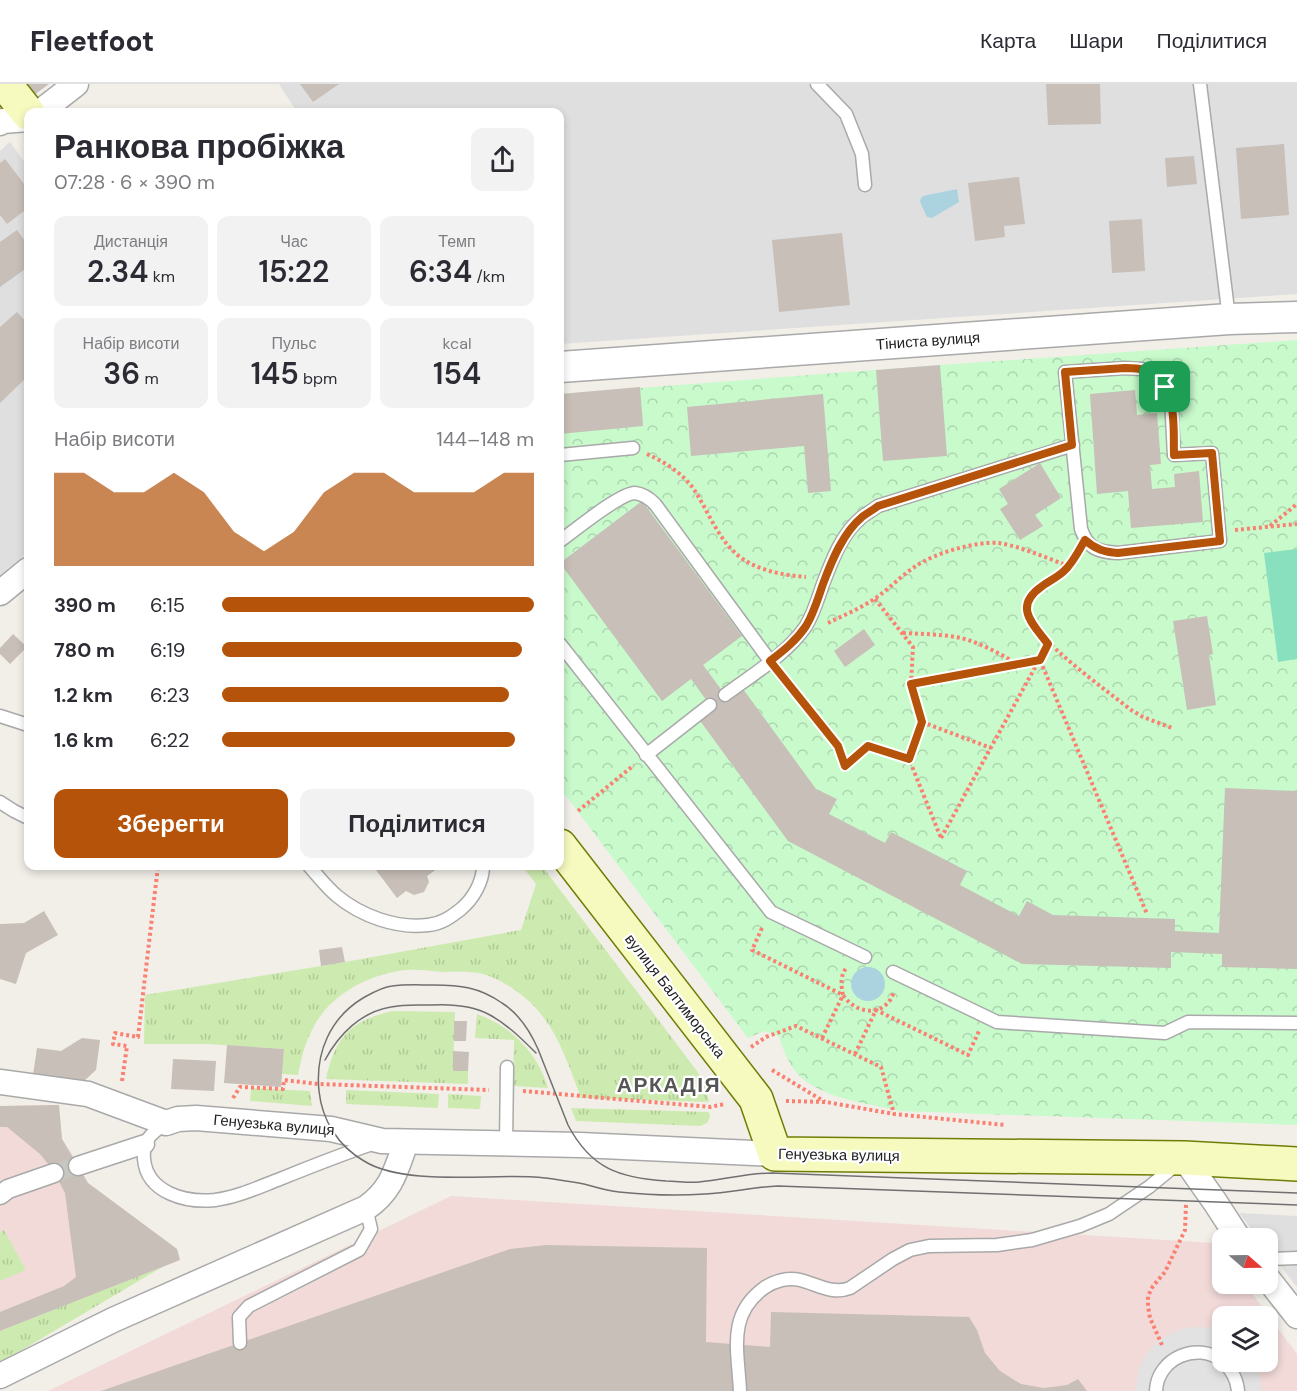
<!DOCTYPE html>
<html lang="uk">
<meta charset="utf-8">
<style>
body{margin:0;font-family:"DM Sans",sans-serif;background:#f2f2f3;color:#2b2b33;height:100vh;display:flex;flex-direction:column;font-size:22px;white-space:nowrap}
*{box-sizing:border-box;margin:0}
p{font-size:20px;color:#7c7c81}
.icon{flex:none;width:33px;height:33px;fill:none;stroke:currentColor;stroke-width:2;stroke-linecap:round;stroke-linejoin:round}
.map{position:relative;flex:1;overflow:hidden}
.panel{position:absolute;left:24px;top:24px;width:540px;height:762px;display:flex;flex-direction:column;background:#fff;border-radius:12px;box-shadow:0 3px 9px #0003}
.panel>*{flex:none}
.needle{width:39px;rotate:110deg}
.buttons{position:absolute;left:1212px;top:1144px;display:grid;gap:12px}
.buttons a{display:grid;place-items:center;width:66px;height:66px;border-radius:12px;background:#fff;box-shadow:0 3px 9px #0003;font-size:30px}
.pin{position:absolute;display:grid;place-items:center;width:51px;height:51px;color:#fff;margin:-26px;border-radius:12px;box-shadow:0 3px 9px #0006}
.round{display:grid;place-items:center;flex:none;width:63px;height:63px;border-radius:12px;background:#f2f2f3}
.overview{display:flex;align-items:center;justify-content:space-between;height:102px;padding:0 30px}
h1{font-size:33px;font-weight:600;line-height:45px}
.stats{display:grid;grid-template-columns:repeat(3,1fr);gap:9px;height:102px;padding:6px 30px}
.stats div{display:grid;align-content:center;border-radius:12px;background:#f2f2f3;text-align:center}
.stats b{font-size:30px;font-weight:600}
.stats small{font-size:16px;font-weight:400}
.stats p{font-size:16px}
.chart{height:168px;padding:12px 30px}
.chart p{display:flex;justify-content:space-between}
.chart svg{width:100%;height:108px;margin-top:6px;fill:#b45309;opacity:.7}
.action{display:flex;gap:12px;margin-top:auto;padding:12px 30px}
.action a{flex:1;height:69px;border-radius:12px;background:#b45309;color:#fff;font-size:24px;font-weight:600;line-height:69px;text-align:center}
.action a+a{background:#f2f2f3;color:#2b2b33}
ul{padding:0 30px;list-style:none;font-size:20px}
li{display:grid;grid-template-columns:96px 72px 1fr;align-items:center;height:45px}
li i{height:15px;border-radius:8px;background:#b45309}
header{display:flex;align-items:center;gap:36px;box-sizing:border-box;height:84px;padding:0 30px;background:#fff;border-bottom:2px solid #e1e1e2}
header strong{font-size:28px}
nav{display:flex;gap:33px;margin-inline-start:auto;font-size:21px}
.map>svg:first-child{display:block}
.residential{fill:#e0dfdf}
.commercial{fill:#f2dad9;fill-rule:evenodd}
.grass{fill:url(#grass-tufts)}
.park{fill:url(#park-crowns)}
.pitch{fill:#88e0be}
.parking{fill:#e2e2e2}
.water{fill:#aad3df}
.building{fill:#c7bfb8}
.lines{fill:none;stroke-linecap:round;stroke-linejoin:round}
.pedestrian-tunnel{stroke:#c8c6c1;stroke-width:18;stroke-dasharray:18 9;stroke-linecap:butt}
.service-casing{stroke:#a9a9a9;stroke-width:15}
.pedestrian-casing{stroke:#a9a9a9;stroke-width:21}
.minor-casing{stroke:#a9a9a9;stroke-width:27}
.tertiary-casing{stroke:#a9a9a9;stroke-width:33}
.secondary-casing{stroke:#707d05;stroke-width:36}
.path{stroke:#fa8072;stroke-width:4;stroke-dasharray:3 3;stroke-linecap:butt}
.service{stroke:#fff;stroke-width:12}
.pedestrian{stroke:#fff;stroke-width:18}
.minor{stroke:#fff;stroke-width:24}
.tertiary{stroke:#fff;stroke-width:30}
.secondary{stroke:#f7fabf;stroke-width:33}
.tram{stroke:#707070;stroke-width:1.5}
.route-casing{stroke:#fff;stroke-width:12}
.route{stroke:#b45309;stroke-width:8}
.labels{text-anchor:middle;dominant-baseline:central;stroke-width:4.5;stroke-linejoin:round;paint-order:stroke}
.street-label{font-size:15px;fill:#222;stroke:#fff}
.district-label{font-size:21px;font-weight:bold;letter-spacing:1.5px;fill:#555;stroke:#fff}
</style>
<header>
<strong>Fleetfoot</strong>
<nav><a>Карта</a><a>Шари</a><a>Поділитися</a></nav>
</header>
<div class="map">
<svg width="1297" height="1307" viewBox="0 0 1297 1307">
<defs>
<pattern id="grass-tufts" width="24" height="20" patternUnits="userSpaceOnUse" patternTransform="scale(1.5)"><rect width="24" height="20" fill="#cdebb0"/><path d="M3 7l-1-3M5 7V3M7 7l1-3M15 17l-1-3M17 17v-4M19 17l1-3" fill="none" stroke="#b0c997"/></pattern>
<pattern id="park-crowns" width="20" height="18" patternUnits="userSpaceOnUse" patternTransform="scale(1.5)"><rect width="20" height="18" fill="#c8facc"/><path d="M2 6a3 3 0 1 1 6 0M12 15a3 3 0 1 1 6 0" fill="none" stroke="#acd6af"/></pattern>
</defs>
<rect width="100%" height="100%" fill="#f2efe9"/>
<g class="residential">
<path d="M279,0H1297V210L560,260V28H297Z"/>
<path d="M10,58L28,83V468L0,491V67Z"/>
<path d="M1239,1129L1297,1132V1203L1268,1166V1155H1259Z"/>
</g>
<g class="commercial">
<path d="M59,1021L62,1055L76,1076L88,1099L177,1165L180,1176L0,1247V1022Z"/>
<path d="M451,1112L1214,1159L1222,1171V1200H1245L1297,1270V1307H48ZM1222,1233H1268V1278H1222Z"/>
</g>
<g class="grass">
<path d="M522,782H542L697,987C704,997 707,1006 709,1018L581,1014C566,975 556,939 523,912C512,903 497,894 483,890C471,887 455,888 442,888C431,887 418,885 406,886C370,890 330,910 313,944C305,959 301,975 298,991L282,990L284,965L206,960H144L145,911L345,878L521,846L536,800Z"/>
<path d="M393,927L455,928L453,986L468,987V1000L326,995C335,953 351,936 393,927Z"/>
<path d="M477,930C511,942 538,969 548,1004L513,1002L514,956L475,954Z"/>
<path d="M251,1004L310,1007L312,1022L250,1017Z"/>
<path d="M346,1006L439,1010L438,1024L346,1020Z"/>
<path d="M448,1010L481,1012L480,1025L448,1024Z"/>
<path d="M571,1024L709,1028L710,1033L707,1039L700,1042L576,1037Z"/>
<path d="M4,1146L26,1186L0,1197V1149Z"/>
<path d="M164,1182L0,1279V1247Z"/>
</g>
<path class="park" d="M1297,256V1041L900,1027C866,1019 813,1014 792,983C786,973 782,963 779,952L764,947L748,954L560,704V310L940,281Z"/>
<path class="pitch" d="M1297,465V575L1278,578L1264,469Z"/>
<path class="parking" d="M1199,1243L1210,1244L1222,1248V1278H1254L1257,1283L1260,1295L1261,1307H1135L1139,1284L1148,1268L1159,1256L1172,1249L1185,1244Z"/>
<g class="water">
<path d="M957,105L959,118L932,134L927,133L921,120L920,116L923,112Z"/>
<circle cx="868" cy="900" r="17"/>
</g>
<g class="building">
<path d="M20,0H49L30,14Z"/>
<path d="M300,0H339L313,18Z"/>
<path d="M1046,0H1100L1101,40L1048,41Z"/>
<path d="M1284,60L1289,131L1241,135L1236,64Z"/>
<path d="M1194,72L1197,100L1167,103L1165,74Z"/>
<path d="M5,75L28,105V124L7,140L0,131V79Z"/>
<path d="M1019,93L1025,140L1004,142L1005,153L975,157L968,99Z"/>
<path d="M1142,135L1145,187L1112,189L1109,137Z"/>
<path d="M17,146L28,161V183L0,203V158Z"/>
<path d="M842,149L850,221L779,228L772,156Z"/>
<path d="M17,228L28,240V292L0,319V243Z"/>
<path d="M940,281L947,372L883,377L876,286Z"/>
<path d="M640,303L643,342L560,350V310Z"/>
<path d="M1135,306L1137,331L1157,329L1161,380L1150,381L1152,405L1175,403L1174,390L1199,387L1203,438L1131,444L1128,407L1097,410L1090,310Z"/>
<path d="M823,310L831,407L808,409L804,362L691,372L687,323Z"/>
<path d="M1040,379L1061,414L1035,431L1043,442L1020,456L1000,425L1008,420L999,405Z"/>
<path d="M642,417L742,552L703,581L729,616L743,605L816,705L837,715L829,730L885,759L891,748L967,787L960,801L1019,832L1027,817L1053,831L1175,835V847L1219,849L1225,704L1297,707V885L1222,883V870L1171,868V884L1022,880L788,757L698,634L712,624L691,595L662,617L560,479Z"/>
<path d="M1207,532L1213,570L1209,571L1216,621L1187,626L1173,537Z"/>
<path d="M864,545L875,561L845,583L834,567Z"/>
<path d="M13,550L27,563L10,580L0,570V564Z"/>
<path d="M373,782H441L427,792L429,798L424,808L414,811L406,807L397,814Z"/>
<path d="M44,827L58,851L26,869L16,900L0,895V840L24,839Z"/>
<path d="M342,863L345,878L321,882L319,866Z"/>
<path d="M454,937H467L466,957H454Z"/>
<path d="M82,954L100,956L96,986L84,997L33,991L37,964L61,967Z"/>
<path d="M227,961L284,965L281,1003L224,999Z"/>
<path d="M453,967L469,968L468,987H453Z"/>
<path d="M173,975L216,977L214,1007L171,1005Z"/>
<path d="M59,1021L62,1055L88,1099L177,1165L180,1176L0,1247V1228L64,1202L76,1193L65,1109L53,1086L40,1070L7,1043H0V1022Z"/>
<path d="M546,1161L707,1164L706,1258L770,1263L771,1228L969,1233L977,1246L985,1269L1000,1287L1021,1300L1044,1304L1067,1301L1078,1295L1087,1307H101L510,1165Z"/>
</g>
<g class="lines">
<path class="pedestrian-tunnel" d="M54,1089L78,1082"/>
<defs>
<g id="service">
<path d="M817,0L846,30L862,70L865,101"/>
<path d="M1200,0L1229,234"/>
<path d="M1125,284L1142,285L1155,291L1165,303L1171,315L1174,371L1212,369L1220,457L1118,469C1098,468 1088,465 1081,445L1065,288Z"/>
<path d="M560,371L633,364"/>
<path d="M560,457C574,447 620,409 635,409C643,410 649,414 655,420L770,577"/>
<path d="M560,560L771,828L865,873"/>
<path d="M725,611C752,591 787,570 806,542C814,529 818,514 823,500C832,476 842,449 862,433C867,429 873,426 878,422L1073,361"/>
<path d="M0,632L28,641"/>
<path d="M646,671L710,621"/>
<path d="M0,718L14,727L28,734"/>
<path d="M309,782C318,792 327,804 337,812C361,832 397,845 428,841C441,840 451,833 461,825C473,815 483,798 483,782"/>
<path d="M893,888L997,938L1165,949L1188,938L1297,939"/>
<path d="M166,1039C152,1049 142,1056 144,1075C147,1109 186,1119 215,1116C238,1113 259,1103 280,1095C312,1082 343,1070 375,1059"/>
<path d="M506,1061L507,983"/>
<path d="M1268,1175L1297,1174"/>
<path d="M240,1259L239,1233L249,1222L359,1166L371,1145L366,1124"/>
<path d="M1223,1278C1232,1286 1237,1295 1238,1307"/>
<path d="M740,1307C738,1266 727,1231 764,1204C774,1197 788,1193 800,1196C817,1200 832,1211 850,1204L893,1175L910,1166L929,1162L997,1161L1032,1156L1080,1142L1109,1130L1149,1103L1177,1080"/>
<path d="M1156,1307C1157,1274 1198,1257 1222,1277"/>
</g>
<g id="pedestrian">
<path d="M78,1082L145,1060"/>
<path d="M0,1111L8,1105L54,1089"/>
</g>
<g id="minor">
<path d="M40,28L76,0"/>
<path d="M0,39L3,37L28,35"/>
<path d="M0,509L28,486"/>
<path d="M0,998L88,1010L166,1039L178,1035L196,1034L331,1045L382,1057L580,1061L775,1070"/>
<path d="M1184,1074L1215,1118L1239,1155"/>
<path d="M1268,1195L1297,1232"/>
<path d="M0,1292L113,1236L366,1124C392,1106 396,1086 406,1058"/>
</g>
<path id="tertiary" d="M560,283L1229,235L1297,233"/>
<g id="secondary">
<path d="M5,0L28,29"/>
<path d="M560,762L756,1015L775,1070L1184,1074L1297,1080"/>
</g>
</defs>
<use href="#service" class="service-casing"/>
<use href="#pedestrian" class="pedestrian-casing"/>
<use href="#minor" class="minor-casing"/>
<use href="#tertiary" class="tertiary-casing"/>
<use href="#secondary" class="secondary-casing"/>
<g class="path">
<path d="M647,370C665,378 685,391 695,407C709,429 719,457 740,473C759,487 783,491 806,493"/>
<path d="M1270,442L1297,420"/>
<path d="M1235,446L1297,440"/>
<path d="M1076,471C1072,477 1068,484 1062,489C1053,497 1039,501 1032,511C1028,515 1026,523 1027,528C1031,553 1109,608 1131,626L1143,633L1172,644"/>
<path d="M875,515L913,563L911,600L922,638L909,675L941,754"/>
<path d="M828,539C844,531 862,524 877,513C890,504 902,491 916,482C935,469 976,457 999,459C1023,463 1046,474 1069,482"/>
<path d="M903,549C922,550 942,550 961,554C981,559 1000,570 1018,580"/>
<path d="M782,592L838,662L845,682L868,662L909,675"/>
<path d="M911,600L1040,576L1147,830"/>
<path d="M922,638L991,664"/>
<path d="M578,727L634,681"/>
<path d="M941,754L1048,560"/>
<path d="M762,844L752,866L843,911C857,932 887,933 894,907"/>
<path d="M822,954L843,911C841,901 840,891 847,883"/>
<path d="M751,963L766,953L796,942L881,983L894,1030"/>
<path d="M855,970L876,926L968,971L979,947"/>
<path d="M772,986L825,1018"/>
<path d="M122,997L127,962L113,960L115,949L138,953L158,782"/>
<path d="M523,1007L710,1023L725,1020"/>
<path d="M233,1014L240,1003L283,1005L284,996L318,1000L489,1006"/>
<path d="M786,1017L826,1018L894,1030L1005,1041"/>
<path d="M1162,1261L1150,1234L1148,1222V1212L1153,1202L1165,1188L1185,1146L1186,1120"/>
</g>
<use href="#service" class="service"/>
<use href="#pedestrian" class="pedestrian"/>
<use href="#minor" class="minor"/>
<use href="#tertiary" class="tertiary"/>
<use href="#secondary" class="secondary"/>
<g class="tram">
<path d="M325,976C339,950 361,928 391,923C404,920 418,921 432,921C452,920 472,921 490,931C508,941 522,955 536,969"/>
<path d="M1297,1109L772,1089C747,1089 723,1096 699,1098C688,1099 677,1097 666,1097C620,1094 591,1085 568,1041L538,965C530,947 518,929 502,919C479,903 460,901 433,901C420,901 406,900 392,902C382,903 372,909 363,914C330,934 315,969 319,1007C322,1036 338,1062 364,1077C404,1102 487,1090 534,1093C551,1094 567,1097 584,1100C595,1103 607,1107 619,1108C647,1111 677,1112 705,1110C730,1109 753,1103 778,1102L1297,1121"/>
</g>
</g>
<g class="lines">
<defs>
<path id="route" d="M1125,284C1131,284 1138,284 1144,286C1179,299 1173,341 1174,371L1212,369L1220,457L1118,469C1104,468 1095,465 1085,456C1079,466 1073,479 1064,487C1058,493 1049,497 1041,503C1013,523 1033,540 1048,560L1040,576L911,600L922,638L909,675L868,662L845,682L838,662L770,577C783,567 796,557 806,542C814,529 818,514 823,500C832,476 843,449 862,433C867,429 873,426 878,422L1072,361L1065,288Z"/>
</defs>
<use href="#route" class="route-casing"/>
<use href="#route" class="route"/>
</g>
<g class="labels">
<g class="street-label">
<text transform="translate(928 257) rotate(-4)">Тіниста вулиця</text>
<text transform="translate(675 912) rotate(52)">вулиця Балтиморська</text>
<text transform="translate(274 1041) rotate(5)">Генуезька вулиця</text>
<text transform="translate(839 1071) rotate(1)">Генуезька вулиця</text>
</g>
<g class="district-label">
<text x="669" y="1001">АРКАДІЯ</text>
</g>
</g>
</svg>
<div class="buttons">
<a><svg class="needle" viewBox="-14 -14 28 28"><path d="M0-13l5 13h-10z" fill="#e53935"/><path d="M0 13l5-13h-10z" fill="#7c7c81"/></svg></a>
<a><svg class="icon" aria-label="layers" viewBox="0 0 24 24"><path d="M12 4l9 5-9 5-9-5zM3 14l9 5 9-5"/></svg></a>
</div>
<div class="pin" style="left:1165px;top:303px;background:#1e9e55"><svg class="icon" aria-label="arrive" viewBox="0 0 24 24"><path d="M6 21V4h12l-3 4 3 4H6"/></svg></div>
<section class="panel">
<div class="overview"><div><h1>Ранкова пробіжка</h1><p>07:28 · 6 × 390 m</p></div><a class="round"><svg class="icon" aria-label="share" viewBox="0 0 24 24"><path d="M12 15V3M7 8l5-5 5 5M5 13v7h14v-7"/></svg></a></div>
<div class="stats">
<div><p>Дистанція</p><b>2.34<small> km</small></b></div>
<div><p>Час</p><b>15:22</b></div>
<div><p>Темп</p><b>6:34<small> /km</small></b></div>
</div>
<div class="stats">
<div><p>Набір висоти</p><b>36<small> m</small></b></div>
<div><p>Пульс</p><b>145<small> bpm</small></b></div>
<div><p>kcal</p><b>154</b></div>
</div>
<div class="chart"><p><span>Набір висоти</span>144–148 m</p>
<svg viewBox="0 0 160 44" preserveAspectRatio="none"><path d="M0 44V6L10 6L20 14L30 14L40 6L50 14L60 30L70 38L80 30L90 14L100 6L110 6L120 14L130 14L140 14L150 6L160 6V44z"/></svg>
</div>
<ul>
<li><b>390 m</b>6:15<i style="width:100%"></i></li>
<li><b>780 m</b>6:19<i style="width:96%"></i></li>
<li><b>1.2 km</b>6:23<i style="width:92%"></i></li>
<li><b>1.6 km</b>6:22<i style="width:94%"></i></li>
</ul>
<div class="action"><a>Зберегти</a><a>Поділитися</a></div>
</section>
</div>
